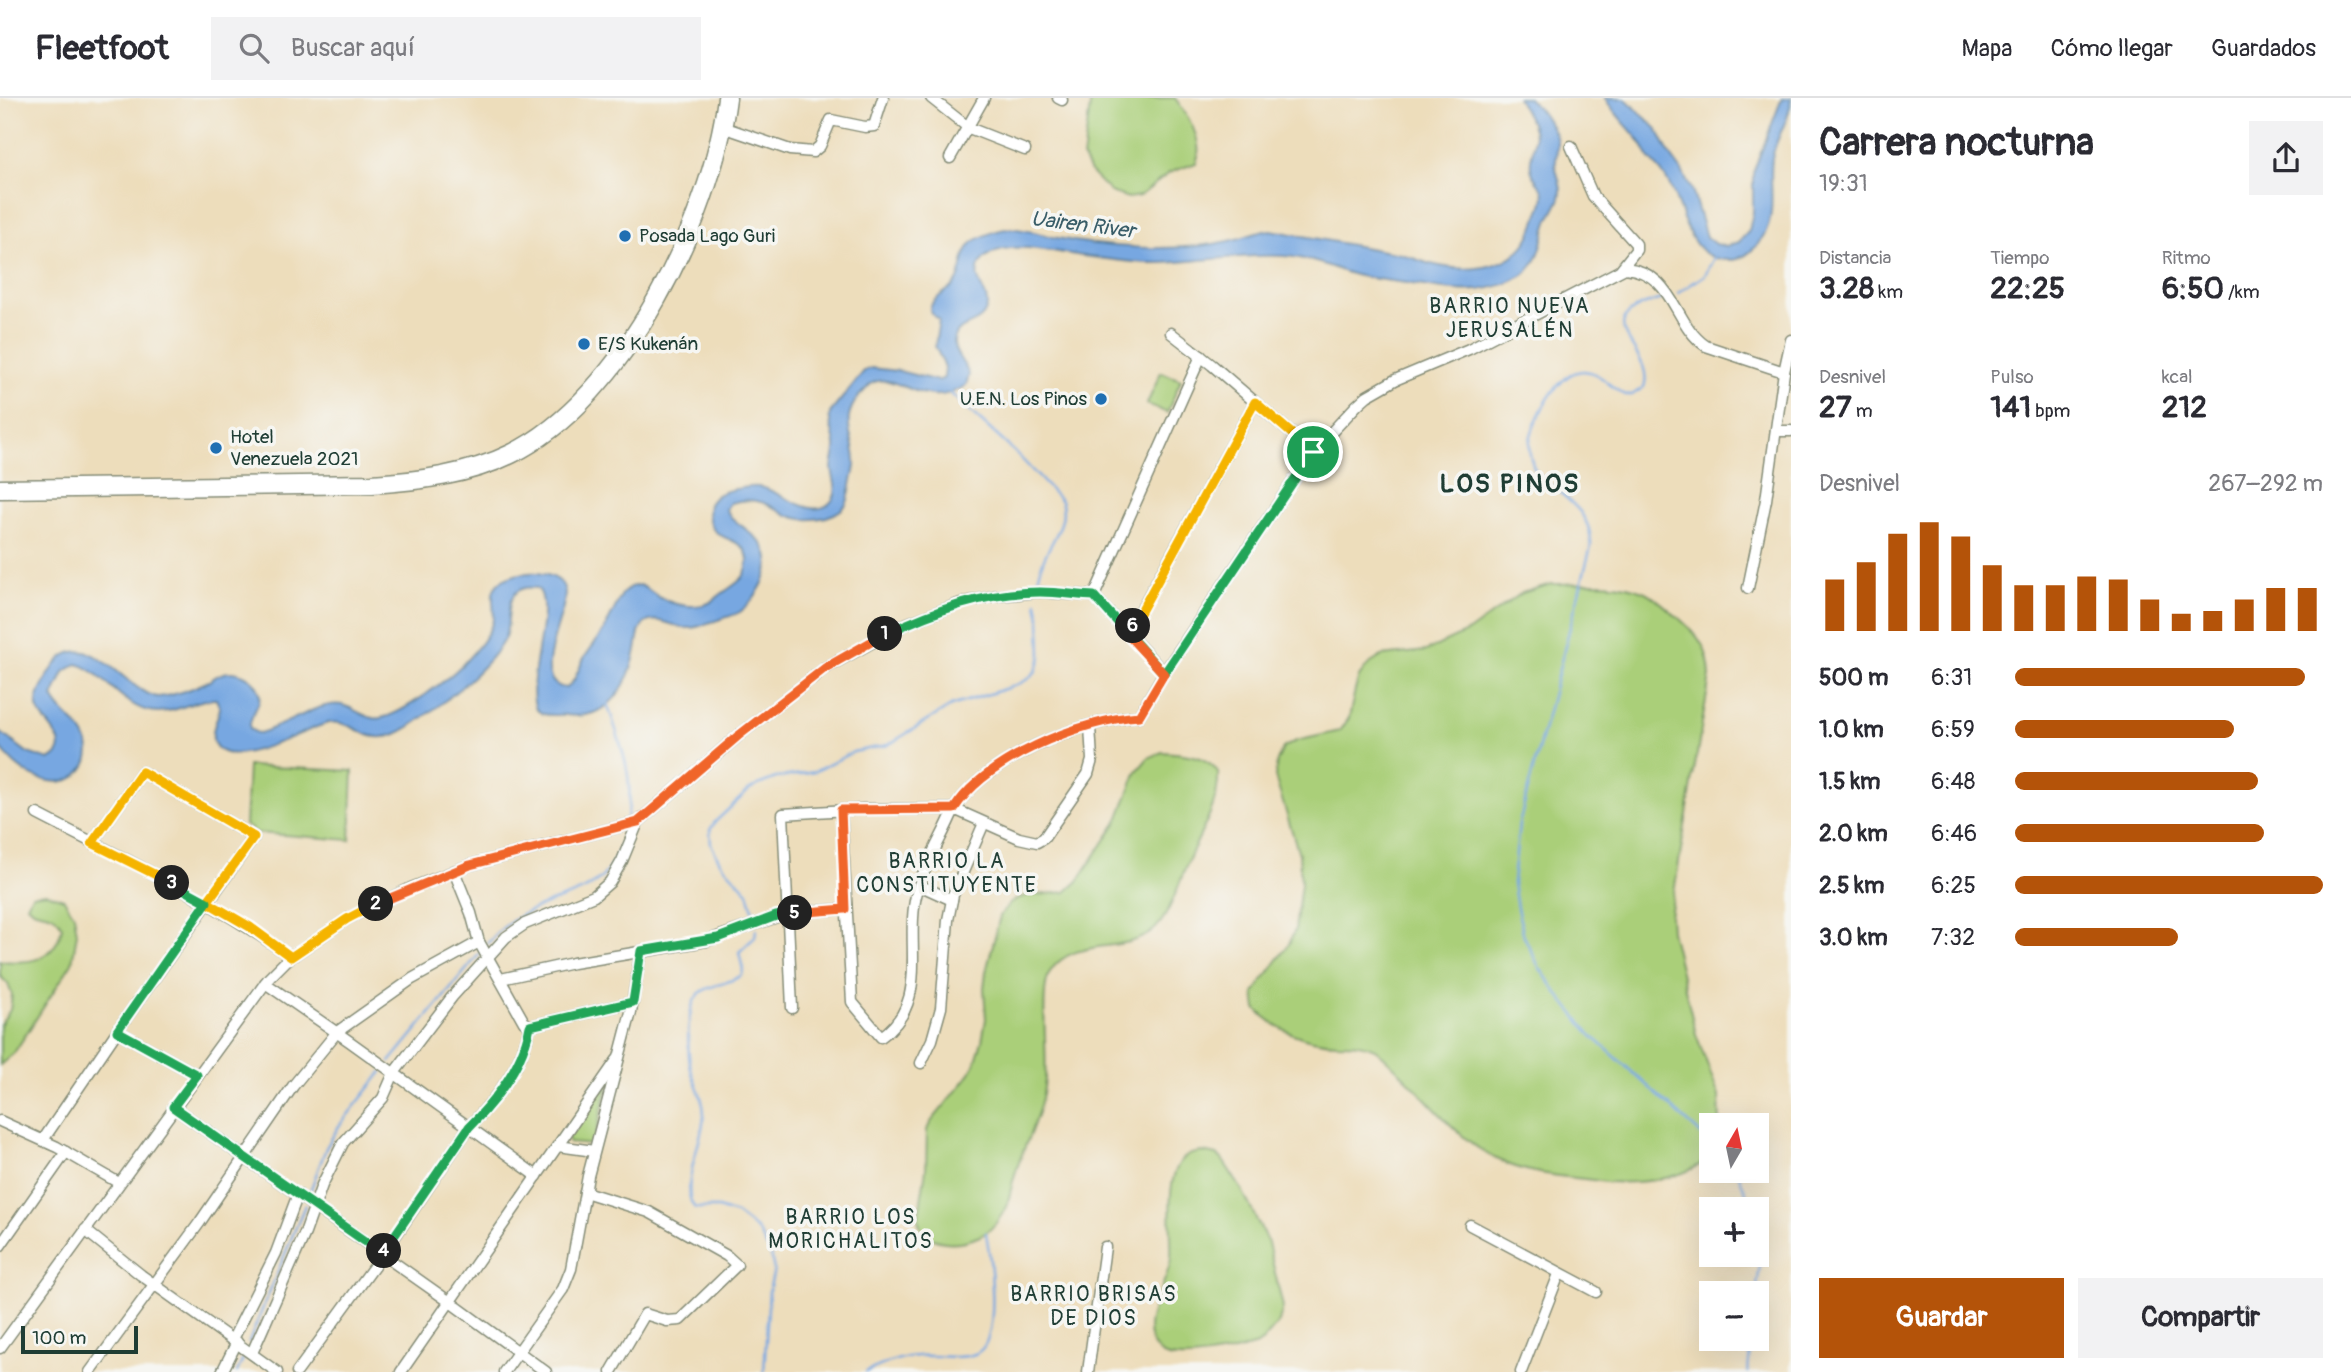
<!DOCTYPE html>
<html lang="es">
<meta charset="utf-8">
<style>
body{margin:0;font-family:Pangolin,sans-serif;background:#f2f2f3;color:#2b2b33;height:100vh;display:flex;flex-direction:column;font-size:26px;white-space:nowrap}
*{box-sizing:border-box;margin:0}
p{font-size:23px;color:#7c7c81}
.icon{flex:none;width:38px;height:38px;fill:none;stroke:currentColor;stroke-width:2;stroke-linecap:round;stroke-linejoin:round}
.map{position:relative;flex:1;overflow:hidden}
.sheet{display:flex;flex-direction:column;background:#fff;width:560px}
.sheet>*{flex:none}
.needle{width:46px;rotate:9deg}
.fabs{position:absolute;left:1699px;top:1015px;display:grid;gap:14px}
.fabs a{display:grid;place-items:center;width:70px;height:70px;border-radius:0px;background:#fff;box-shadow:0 7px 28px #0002;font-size:35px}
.scale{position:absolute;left:21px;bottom:18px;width:117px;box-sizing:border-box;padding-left:7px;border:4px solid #1f3d34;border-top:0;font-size:19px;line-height:24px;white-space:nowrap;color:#1f3d34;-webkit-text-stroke:5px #f6f6f2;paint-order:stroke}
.pin{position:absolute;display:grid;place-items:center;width:60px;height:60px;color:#fff;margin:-30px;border:4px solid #fff;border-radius:50%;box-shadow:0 2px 7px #0007}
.km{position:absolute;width:35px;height:35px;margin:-18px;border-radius:50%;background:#222;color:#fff;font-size:19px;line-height:35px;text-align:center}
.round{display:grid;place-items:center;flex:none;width:74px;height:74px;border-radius:0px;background:#f2f2f3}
.summary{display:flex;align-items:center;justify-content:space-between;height:119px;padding:0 28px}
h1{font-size:38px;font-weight:800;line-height:52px}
.figures{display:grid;grid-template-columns:repeat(3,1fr);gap:10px;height:119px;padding:7px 28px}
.figures div{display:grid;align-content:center}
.figures b{font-size:30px;font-weight:800}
.figures small{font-size:19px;font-weight:400}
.figures p{font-size:19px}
.chart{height:196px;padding:14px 28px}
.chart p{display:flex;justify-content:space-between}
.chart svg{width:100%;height:126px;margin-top:7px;stroke:#b45309;stroke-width:6}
.action{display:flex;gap:14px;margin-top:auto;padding:14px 28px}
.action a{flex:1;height:80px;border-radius:0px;background:#b45309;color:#fff;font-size:28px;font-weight:800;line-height:80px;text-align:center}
.action a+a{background:#f2f2f3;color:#2b2b33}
ul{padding:0 28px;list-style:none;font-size:23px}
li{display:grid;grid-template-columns:112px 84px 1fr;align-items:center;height:52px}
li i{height:18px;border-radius:9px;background:#b45309}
header{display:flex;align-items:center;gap:42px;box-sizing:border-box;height:98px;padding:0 35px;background:#fff;border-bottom:2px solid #e1e1e2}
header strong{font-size:33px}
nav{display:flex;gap:38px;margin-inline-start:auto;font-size:24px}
.search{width:490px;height:63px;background:#f2f2f3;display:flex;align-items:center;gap:18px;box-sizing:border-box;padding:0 24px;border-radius:0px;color:#7c7c81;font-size:26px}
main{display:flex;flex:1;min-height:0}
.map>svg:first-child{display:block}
.green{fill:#aacf79;stroke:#648656;stroke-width:2}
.water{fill:#77a7e1;stroke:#4b728a;stroke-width:2}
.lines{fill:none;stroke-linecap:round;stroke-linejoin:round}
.stream{stroke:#77a7e1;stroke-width:2.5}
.street-casing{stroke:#868d78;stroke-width:13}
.highway-casing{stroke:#868d78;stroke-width:21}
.street{stroke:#fff;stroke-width:10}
.highway{stroke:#fff;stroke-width:18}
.split-1-casing{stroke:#fff;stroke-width:14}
.split-2-casing{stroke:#fff;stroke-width:14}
.split-3-casing{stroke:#fff;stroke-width:14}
.split-4-casing{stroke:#fff;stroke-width:14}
.split-5-casing{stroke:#fff;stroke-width:14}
.split-6-casing{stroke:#fff;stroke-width:14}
.split-7-casing{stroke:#fff;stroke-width:14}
.split-1{stroke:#22a559;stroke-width:9}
.split-2{stroke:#f0652b;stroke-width:9}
.split-3{stroke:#f5b400;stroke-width:9}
.split-4{stroke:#22a559;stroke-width:9}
.split-5{stroke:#22a559;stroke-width:9}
.split-6{stroke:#f0652b;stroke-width:9}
.split-7{stroke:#f5b400;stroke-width:9}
.poi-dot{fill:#1f6fb2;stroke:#f6f6f2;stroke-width:2.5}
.labels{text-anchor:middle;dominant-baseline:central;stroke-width:7;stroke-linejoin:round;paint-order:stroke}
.poi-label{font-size:19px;fill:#1f3d34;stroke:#f6f6f2;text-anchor:start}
.water-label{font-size:21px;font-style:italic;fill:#395d68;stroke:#f6f6f2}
.neighbourhood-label{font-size:21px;letter-spacing:2px;fill:#1f3d34;stroke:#f6f6f2}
.district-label{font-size:26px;font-weight:bold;letter-spacing:2px;fill:#1f3d34;stroke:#f6f6f2}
</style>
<header>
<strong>Fleetfoot</strong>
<div class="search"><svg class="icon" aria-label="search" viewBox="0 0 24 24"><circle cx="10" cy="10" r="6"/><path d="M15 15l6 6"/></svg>Buscar aquí</div>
<nav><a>Mapa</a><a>Cómo llegar</a><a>Guardados</a></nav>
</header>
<main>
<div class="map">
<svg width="1791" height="1274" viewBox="0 0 1791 1274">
<rect width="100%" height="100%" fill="#f6f6f2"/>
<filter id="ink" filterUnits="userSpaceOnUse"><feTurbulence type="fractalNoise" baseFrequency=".0143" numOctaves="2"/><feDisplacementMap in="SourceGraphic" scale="14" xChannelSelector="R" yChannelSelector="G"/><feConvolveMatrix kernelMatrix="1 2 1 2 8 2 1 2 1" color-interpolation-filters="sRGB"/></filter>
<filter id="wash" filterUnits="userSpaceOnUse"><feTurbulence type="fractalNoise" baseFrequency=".00686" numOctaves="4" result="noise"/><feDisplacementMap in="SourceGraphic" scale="28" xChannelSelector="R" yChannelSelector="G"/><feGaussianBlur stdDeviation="1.57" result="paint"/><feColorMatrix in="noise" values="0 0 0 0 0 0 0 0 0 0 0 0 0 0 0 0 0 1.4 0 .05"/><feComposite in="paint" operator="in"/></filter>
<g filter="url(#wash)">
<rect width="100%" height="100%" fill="#edddbb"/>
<g class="green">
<path d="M1091,0H1175C1187,16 1205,44 1196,65L1169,75L1140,98L1128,100L1110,94L1090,74L1083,60Z"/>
<path d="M1161,274L1181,282L1167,315L1147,306Z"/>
<path d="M1551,486C1580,486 1615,481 1643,493C1657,499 1669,512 1681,522C1700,539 1709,552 1710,578L1670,818L1671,833L1696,936L1719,998L1720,1027H1712L1711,1058C1686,1082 1640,1086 1606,1084C1575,1079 1539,1078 1510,1067C1457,1049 1418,985 1375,951C1362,945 1352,945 1337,945C1305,944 1279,934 1256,911L1254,895L1289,846L1295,832L1301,786L1299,756L1275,679L1277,663L1283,650L1296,643L1340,633L1349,620L1355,592L1359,579L1368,567L1382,558L1426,553L1469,533L1522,495Z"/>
<path d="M1162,654C1181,655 1208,657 1218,674C1220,706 1199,736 1188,764C1180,782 1175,801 1165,818C1160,826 1154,833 1147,837C1118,854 1070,841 1050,874C1039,892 1048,955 1045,980C1043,1013 1025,1044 1015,1076C1010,1091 1010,1107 999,1121C994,1128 988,1135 980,1138C960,1148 922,1149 918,1121L926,1072L927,1032L930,1025L967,980L975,966L982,943L986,921L984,890L986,874L1000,818L1010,805L1017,801L1025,798L1066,794L1078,783L1117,724L1137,673L1148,660Z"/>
<path d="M248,668L353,673L350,742L257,735L245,727Z"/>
<path d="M46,795L64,801L74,817L77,835L72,865L14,955L0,967V927L10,912L12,897L8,886L0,878V863C31,866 55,863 62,829C53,808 38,820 27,807L32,797Z"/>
<path d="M604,987L608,988L593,1047L569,1045L568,1040Z"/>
<path d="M1202,1054L1217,1057L1222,1061L1242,1092L1268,1145L1283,1209L1279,1224L1263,1243L1257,1247C1237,1253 1174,1269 1159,1254C1132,1229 1168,1189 1171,1160C1173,1136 1162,1073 1187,1058C1191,1055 1197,1055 1202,1054Z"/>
</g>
<g class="water">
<path d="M1517,0H1528C1539,11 1554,27 1557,43C1558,52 1555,61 1556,70C1558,81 1563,89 1560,100C1557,109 1551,116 1548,124C1541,145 1541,166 1520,179C1483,200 1447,192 1407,185C1390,183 1372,181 1355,177C1332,170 1308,159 1283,158C1243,156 1203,163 1162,165C1136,166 1109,161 1083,158C1057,155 993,136 979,168C972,183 989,194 987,208C983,230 960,223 955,239C950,253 965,264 969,277L966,287C923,317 896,270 871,286C867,289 864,294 860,297C839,322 853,334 855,362C856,371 852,379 851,388C849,395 849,403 845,408C833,422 805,424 790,418C781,415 775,409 766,406C755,401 741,402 730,405L726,411C730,428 777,439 767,474C764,487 751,506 740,514C733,518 723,520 715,523C706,525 698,530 689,530C675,531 655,515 643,527C637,533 638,545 636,552C628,590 608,623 566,617C554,616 545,620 536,611C524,582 556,506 537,490C528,489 519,489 513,498C506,508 510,527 505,539C493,565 450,600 426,617C408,631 386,647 364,635C351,629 343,623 329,625C309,628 221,681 213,641C211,631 218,620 220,610L216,601C192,600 174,620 145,612C119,604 99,570 76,566L64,574L53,599C61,617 82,626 88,646C90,655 88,665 82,672C68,692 35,683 19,669C12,664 6,656 0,650V634L28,655L49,662C78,647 40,624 37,609C35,596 54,565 64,558C95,537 127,593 157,599C174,598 194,590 209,583C214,580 219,576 224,575C237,571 256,580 259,594C263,607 248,617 250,630C253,633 254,635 259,635C265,635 307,614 318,610C348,600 350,614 373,620C393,625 449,580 463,566C473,555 490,537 493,522C495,513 492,505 493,496C495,478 524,474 538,475C547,476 561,480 564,490C572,510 524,586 567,590L574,582L584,560L604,532L622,496L630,489L640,487C649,491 655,498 663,501C677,508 698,511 711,504C716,501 719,497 724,494C737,485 748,480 748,462C746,433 702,450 709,406C715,397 721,394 731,392C742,390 753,387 764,390C780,394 818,426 833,401C839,391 832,379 832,369C833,361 836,354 835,347C834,336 828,326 830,315L864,273L871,270L899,273L938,283L944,280L945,269L935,248L939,222C937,219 933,218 931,215C926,205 943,196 949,191C968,179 957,154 976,142C1008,124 1021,131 1053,139C1105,150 1176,155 1229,143C1243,140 1255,134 1270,132C1312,139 1354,148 1396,155C1408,157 1419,163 1431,166C1470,176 1520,172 1534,128C1536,119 1547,102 1543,93C1541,85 1533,83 1531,70C1529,60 1534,53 1534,44C1536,28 1524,13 1517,0Z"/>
<path d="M1605,0H1625L1657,31L1669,55L1682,73L1692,92L1706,139L1715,146L1726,148L1739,144L1749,133L1753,114V75L1782,0H1791C1791,21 1775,39 1772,61C1768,92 1780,120 1757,147C1750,155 1741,162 1730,162C1715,162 1702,156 1694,143C1680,123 1678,96 1663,76C1659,70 1653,65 1649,60C1645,54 1643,47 1638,41C1627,27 1615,17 1605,0Z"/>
</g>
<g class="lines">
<g class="stream">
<path d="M1678,195L1705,177L1716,156"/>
<path d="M1662,201C1579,222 1657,252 1644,289L1632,297H1626C1610,291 1602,274 1584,273C1559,272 1534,321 1530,342C1528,353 1531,364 1536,374C1560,398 1592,410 1591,448L1519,726L1513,785L1517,810L1524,838L1539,869L1561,900L1591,937L1712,1046"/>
<path d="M949,294L1016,355L1061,403C1069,424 1050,444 1043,463C1040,471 1039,478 1037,486"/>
<path d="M607,605C619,641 636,682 627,720"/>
<path d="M755,820L748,794L720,764L711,746L710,732L715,724L748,693L758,687L776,680L814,674L853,654L888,647L951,608L1017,587L1028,581L1036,573L1041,559L1040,521L1037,504"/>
<path d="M756,832L755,839L739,854L743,872L742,877C729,887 703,886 695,901C686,919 687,957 692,975C697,989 704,1002 704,1017C704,1039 678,1093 695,1110H718L736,1116L757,1132L770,1154L774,1172L769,1193L764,1274"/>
<path d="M487,846C497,835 506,825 520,818C569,790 608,803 624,734"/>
<path d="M390,964L480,855"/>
<path d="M1737,1073L1753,1111"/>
<path d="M309,1096L326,1050L339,1028L382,974"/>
<path d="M1756,1195L1760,1167L1757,1135"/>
<path d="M249,1244L305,1107"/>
<path d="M237,1274L243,1261"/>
<path d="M866,1274C882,1267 899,1259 917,1258C936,1256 960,1263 977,1255C1002,1242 990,1157 986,1135"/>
<path d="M1748,1274L1751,1241"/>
</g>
</g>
</g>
<g filter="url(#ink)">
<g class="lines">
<defs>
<g id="street">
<path d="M931,0L969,30L1025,52"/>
<path d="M1058,0L1062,2"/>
<path d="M723,29L790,52L813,54L820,48L831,22L865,29L874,28L883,0"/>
<path d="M1571,48L1593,98L1636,146V152L1621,171"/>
<path d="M950,60L984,0"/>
<path d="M1171,235L1212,267L1313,354"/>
<path d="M1776,333H1791"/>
<path d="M1748,490L1766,402L1784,274L1791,242"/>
<path d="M1094,498L1201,258"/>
<path d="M1128,536L1255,304"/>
<path d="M841,712L852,904L881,939C932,904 903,844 917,794C924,766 943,739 954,711C986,661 1080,622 1139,618L1164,575L1313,354L1357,307L1367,298L1395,282L1469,251L1625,170C1675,175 1673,226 1706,248L1784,274"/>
<path d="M37,716C123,761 212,801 291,859"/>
<path d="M454,773L471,815L479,844L524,924L530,928"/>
<path d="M919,787L952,802"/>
<path d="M501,881L573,865L706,843L788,815L845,811"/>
<path d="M265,885L349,943L537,1078"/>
<path d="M792,910L783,716L863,711H954L1019,740L1037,744L1044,740L1088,676L1092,662L1090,628"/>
<path d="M530,928L633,904"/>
<path d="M117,933L197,977"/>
<path d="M921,965L932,942L941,910L948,822L953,797L984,725"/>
<path d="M173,1009L450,1204L546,1274"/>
<path d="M0,1023L57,1049L119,1085"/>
<path d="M43,1042L124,923L254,739L142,674L92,745"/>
<path d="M558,1048L594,1053"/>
<path d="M585,1094L649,1114L727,1158L737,1167L680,1222L667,1223L645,1216L611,1274"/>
<path d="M1470,1127L1596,1194"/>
<path d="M85,1132L141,1177L277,1274"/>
<path d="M0,1148L66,1054"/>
<path d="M233,1241L276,1155L298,1096"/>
<path d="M0,1250L269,880L287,862L347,821L411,790L470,767L638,724L738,638L825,570L908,525L961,505L994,498L1040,494L1094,498L1164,575"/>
<path d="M252,1255L305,1135L322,1087L343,1045L383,1000L394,975L452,899L506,839L525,826L594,798L610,784L622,763L638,724"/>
<path d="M90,1274L200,1124L293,988L337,934L412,881L479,844"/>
<path d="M222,1274L237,1244"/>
<path d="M297,1274L383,1156L469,1029C496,1001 523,967 530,928"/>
<path d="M401,1274L617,962"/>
<path d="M504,1274L563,1191L571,1171L588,1078L631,914L641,853"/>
<path d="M1088,1274L1105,1149"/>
<path d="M1521,1274L1559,1176"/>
</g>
<path id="highway" d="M0,391L372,386C419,383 468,377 511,356C624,301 712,120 727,0"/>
</defs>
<use href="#street" class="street-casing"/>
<use href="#highway" class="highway-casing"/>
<use href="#street" class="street"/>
<use href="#highway" class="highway"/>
</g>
</g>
<g class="lines" filter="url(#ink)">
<defs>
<path id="split-1" d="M885,536C934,513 985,494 1040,494C1058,494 1076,497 1094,498L1164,576L1313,354"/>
<path id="split-2" d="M376,806L470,767L638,724L738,638L825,570L885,536"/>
<path id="split-3" d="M172,785L92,745L142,674L254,739L207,804L250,829L291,859L347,821L376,806"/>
<path id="split-4" d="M172,785L207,804L117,933L197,977L173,1009L383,1156L384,1153"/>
<path id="split-5" d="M384,1153L469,1029C496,1002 523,967 530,928L633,904L641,853L718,840L776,818L795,815"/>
<path id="split-6" d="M795,815L845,811L841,712L954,711C986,661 1080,622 1139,618L1164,576L1128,537L1133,528"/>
<path id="split-7" d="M1133,528L1255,304L1313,354"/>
</defs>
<use href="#split-1" class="split-1-casing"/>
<use href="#split-2" class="split-2-casing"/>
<use href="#split-3" class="split-3-casing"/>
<use href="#split-4" class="split-4-casing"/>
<use href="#split-5" class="split-5-casing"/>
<use href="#split-6" class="split-6-casing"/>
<use href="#split-7" class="split-7-casing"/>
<use href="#split-1" class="split-1"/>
<use href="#split-2" class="split-2"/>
<use href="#split-3" class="split-3"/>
<use href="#split-4" class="split-4"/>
<use href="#split-5" class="split-5"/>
<use href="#split-6" class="split-6"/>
<use href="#split-7" class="split-7"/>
</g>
<g class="poi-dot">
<circle cx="625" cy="138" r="7"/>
<circle cx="584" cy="246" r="7"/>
<circle cx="1101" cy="301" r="7"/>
<circle cx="216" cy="350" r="7"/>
</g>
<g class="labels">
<g class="poi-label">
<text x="639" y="138">Posada Lago Guri</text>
<text x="598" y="246">E/S Kukenán</text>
<text x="1087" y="301" text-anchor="end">U.E.N. Los Pinos</text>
<text x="230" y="339">Hotel<tspan x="230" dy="22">Venezuela 2021</tspan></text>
</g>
<g class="water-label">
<text transform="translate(1083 127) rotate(7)">Uairen River</text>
</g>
<g class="neighbourhood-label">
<text x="1510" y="208">BARRIO NUEVA<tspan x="1510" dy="24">JERUSALÉN</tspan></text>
<text x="947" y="763">BARRIO LA<tspan x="947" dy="24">CONSTITUYENTE</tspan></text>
<text x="851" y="1119">BARRIO LOS<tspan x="851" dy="24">MORICHALITOS</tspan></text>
<text x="1094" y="1196">BARRIO BRISAS<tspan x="1094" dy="24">DE DIOS</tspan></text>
</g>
<g class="district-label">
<text x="1510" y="386">LOS PINOS</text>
</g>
</g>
</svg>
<div class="fabs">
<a><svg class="needle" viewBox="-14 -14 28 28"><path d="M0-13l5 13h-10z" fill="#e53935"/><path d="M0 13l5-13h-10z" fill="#7c7c81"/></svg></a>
<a>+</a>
<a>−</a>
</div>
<div class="scale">100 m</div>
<div class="pin" style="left:1313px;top:354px;background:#1e9e55"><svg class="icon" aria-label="arrive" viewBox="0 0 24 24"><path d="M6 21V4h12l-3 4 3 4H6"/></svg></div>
<b class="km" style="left:885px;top:536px">1</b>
<b class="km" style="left:376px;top:806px">2</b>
<b class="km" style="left:172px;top:785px">3</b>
<b class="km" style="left:384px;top:1153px">4</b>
<b class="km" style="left:795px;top:815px">5</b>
<b class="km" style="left:1133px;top:528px">6</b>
</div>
<section class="sheet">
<div class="summary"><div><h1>Carrera nocturna</h1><p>19:31</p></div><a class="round"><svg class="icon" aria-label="share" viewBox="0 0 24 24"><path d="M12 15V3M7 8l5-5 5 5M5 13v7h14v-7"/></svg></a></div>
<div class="figures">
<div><p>Distancia</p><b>3.28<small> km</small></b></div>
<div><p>Tiempo</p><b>22:25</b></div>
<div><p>Ritmo</p><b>6:50<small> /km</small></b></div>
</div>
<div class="figures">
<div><p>Desnivel</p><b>27<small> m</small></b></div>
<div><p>Pulso</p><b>141<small> bpm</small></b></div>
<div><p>kcal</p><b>212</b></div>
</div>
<div class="chart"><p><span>Desnivel</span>267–292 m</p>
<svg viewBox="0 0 160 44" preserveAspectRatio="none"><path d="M5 44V26M15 44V20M25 44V10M35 44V6M45 44V11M55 44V21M65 44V28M75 44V28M85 44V25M95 44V26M105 44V33M115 44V38M125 44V37M135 44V33M145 44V29M155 44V29"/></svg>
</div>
<ul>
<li><b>500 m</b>6:31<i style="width:94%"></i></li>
<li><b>1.0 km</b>6:59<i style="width:71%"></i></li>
<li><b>1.5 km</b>6:48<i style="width:79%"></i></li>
<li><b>2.0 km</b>6:46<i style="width:81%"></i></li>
<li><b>2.5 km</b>6:25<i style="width:100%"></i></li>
<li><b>3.0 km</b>7:32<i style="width:53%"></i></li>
</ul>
<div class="action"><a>Guardar</a><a>Compartir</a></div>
</section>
</main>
